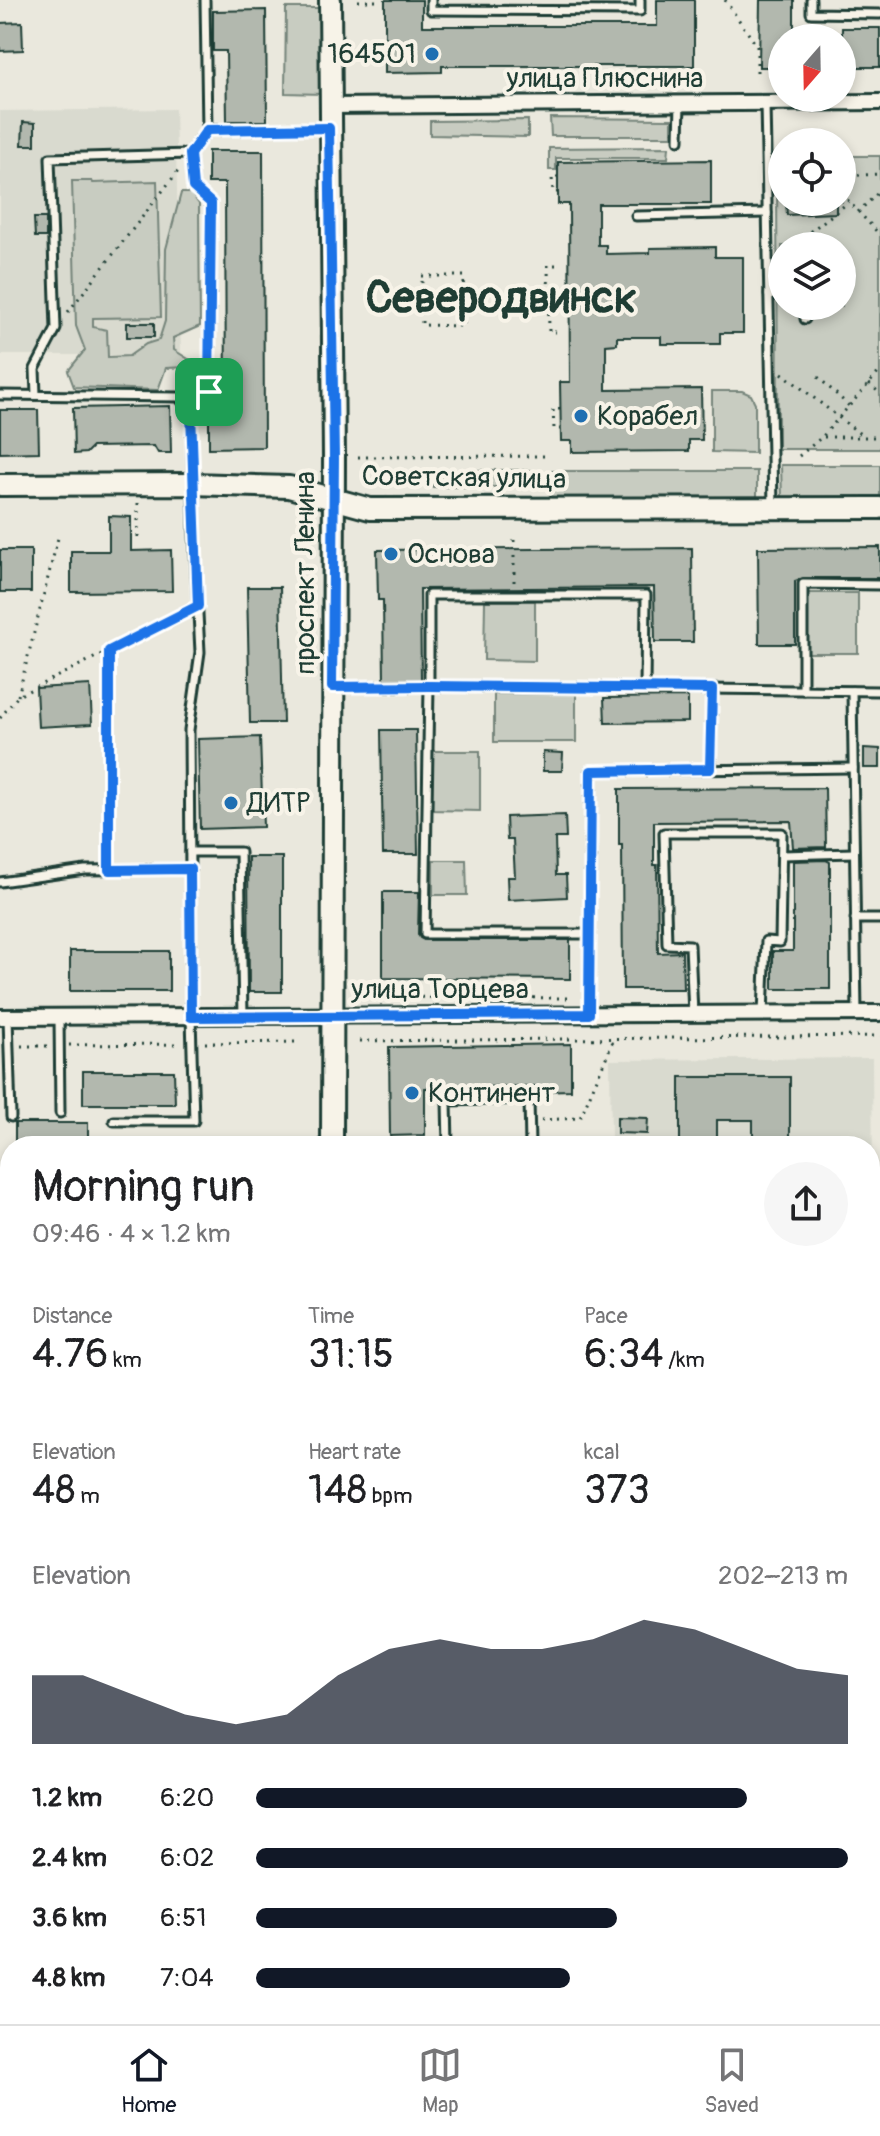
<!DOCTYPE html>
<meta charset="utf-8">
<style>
body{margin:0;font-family:Pangolin,sans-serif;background:#f6f6f6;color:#202124;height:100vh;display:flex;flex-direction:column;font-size:30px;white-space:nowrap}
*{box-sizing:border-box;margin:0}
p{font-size:26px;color:#757577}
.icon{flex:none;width:44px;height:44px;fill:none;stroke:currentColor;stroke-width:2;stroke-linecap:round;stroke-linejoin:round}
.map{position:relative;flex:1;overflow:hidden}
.drawer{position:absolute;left:0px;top:1136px;width:880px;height:888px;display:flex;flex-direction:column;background:#fff;border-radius:32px 32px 0 0;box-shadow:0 4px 12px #0003}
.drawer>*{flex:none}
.needle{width:52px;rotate:200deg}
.fabs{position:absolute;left:768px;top:24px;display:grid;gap:16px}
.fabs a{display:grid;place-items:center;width:88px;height:88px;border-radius:50%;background:#fff;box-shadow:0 4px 12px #0003;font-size:40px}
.pin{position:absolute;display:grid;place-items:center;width:68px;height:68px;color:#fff;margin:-34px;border-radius:16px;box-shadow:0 4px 12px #0006}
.round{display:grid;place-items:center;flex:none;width:84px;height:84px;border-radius:42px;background:#f6f6f6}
.summary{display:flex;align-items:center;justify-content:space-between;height:136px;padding:0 32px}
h1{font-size:44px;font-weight:600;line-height:60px}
.figures{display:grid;grid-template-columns:repeat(3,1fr);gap:12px;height:136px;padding:8px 32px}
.figures div{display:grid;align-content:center}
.figures b{font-size:40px;font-weight:600}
.figures small{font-size:22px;font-weight:400}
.figures p{font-size:22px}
.chart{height:224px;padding:16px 32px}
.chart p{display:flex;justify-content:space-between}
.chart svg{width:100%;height:144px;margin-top:8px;fill:#111827;opacity:.7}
ul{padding:0 32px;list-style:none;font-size:26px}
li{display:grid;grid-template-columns:128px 96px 1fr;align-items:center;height:60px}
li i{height:20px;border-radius:10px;background:#111827}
.menu{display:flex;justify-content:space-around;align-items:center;height:112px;border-top:2px solid #e0e0e0;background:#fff;font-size:22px;color:#757577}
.menu a{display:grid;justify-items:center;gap:4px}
.menu .active{color:#111827}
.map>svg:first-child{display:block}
.built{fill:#d9dacf}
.green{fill:#c8ccc1;stroke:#74847a;stroke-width:2;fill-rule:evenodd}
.building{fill:#b2b8ae;stroke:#1f3d34;stroke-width:2}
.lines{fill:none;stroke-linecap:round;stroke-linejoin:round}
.lane-casing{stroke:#1f3d34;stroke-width:13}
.street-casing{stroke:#1f3d34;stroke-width:20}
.secondary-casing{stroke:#1f3d34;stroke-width:26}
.path{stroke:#1f3d34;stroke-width:3;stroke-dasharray:2 6;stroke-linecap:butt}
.lane{stroke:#f7f3e8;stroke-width:7}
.street{stroke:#f7f3e8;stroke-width:14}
.secondary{stroke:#f7f3e8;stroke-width:20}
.route-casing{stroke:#fff;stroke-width:16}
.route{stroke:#1a73e8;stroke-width:10}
.poi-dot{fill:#1f6fb2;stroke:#f7f3e8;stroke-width:3}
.labels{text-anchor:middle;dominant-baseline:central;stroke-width:8;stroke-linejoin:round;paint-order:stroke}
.poi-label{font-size:28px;fill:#1f3d34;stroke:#f7f3e8;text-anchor:start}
.street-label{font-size:28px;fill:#1f3d34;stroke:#f7f3e8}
.town-label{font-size:44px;font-weight:bold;fill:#1f3d34;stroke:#f7f3e8}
</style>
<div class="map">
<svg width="880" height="2024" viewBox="0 0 880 2024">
<rect width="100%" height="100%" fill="#eae8dd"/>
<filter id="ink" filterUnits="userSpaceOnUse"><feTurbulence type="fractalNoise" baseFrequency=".0125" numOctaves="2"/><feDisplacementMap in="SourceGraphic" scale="16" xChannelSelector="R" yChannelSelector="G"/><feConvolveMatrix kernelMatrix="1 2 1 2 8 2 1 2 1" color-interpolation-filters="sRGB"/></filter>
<g filter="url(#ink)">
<g class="built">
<path d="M175,109L181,355H0V111Z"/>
<path d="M872,1058L874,1308H870V1146H611L610,1060Z"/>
</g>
<g class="green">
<path d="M286,8H322V94L285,93Z"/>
<path d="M550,118L672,119V136H551Z"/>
<path d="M528,120V137L430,135V121Z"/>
<path d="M669,147L668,158H556V170H549V148Z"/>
<path d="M842,156H880V449H778L777,157H782V202H842ZM782,246H842V306H782Z"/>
<path d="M72,181H92L93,183L157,181L161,317L93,318V327L107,330L108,357L129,356L146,344L159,340L165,321L166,249L181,193H191L199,204L200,326L173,338L174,350L190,360L189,367L166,368L158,390L74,387L68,371L85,350L76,326Z"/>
<path d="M712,391H742L751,395L755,403V453L712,452Z"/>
<path d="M781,465H880V497L782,498Z"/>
<path d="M433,470H530V487H432Z"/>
<path d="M550,471H757V501L550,502Z"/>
<rect x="808" y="593" width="50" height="60"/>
<path d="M485,601H535V661L484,660Z"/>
<rect x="494" y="694" width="82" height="48"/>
<path d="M430,751H480V811L430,810Z"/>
<path d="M433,860H466L467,895H433Z"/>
<rect x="870" y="1401" width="10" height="74"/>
<path d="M0,1598H10V2014H295V2024H0Z"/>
<path d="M870,1635H880V2024H412V2014H870Z"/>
</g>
<g class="building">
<path d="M385,0H422V26H657V0H694V66H442V72L385,73Z"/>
<path d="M760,0H794V38H782V67H759Z"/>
<path d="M266,10L267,121H227L226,51H213V11Z"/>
<path d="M22,22L23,50L0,51V23Z"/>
<rect x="842" y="28" width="38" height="39"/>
<path d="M23,122L35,123V145H22Z"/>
<path d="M208,151H263L264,447L209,448V416H226L225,183H208Z"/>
<path d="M711,160V204H598V245H606V254L650,253V248L715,247V257H743V333H720V344H661V337H617V344L606,345V390L701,389L702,440H689V451L572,452V441H561L560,382H570L569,204H558V162Z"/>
<path d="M786,202H836V213L787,215Z"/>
<path d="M34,218H46V237H35Z"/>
<rect x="127" y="323" width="27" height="14"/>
<path d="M170,406L171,453H158L154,446L92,447L86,453L74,454L73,408Z"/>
<path d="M0,410H38L39,452L0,453Z"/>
<path d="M109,516L131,517V551L171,550L172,591L71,592V551H109Z"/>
<path d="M880,547V578H803L795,581V644H759L758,548Z"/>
<path d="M692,548L693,642H655L654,587L420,589L421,680H384L383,600H378L377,550Z"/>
<rect x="0" y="550" width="31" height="42"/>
<path d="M247,587H280L283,723H250Z"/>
<path d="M90,685L92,724L38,727L36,688Z"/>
<path d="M688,697V722L605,723L604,698Z"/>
<path d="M381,730H416L418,854H383Z"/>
<path d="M260,737L263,827L200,829L198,739Z"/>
<path d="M864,748L880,749V768H864Z"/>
<path d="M543,752L563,753L562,771H543Z"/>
<path d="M825,788L826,847L793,848L791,821L654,822V865H657L658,953L682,952L683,989H623L622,845H619V789Z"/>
<path d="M565,815L566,838H555L556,875H566L567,897L508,900L507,877H515L513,840H507L506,817Z"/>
<path d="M248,857H282V992H249Z"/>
<path d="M826,860L830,862V989H773V951H793V861Z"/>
<path d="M383,892H419L418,934L420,938L424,940H570V979L383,978Z"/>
<rect x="70" y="951" width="99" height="40"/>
<path d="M571,1044V1090L535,1091V1086L425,1088V1135L390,1136L389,1047Z"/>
<path d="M83,1071H174L175,1104H83Z"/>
<path d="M680,1077H790V1140H753V1120H717V1146H700V1142H680Z"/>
<path d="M617,1117L648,1118L647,1134L617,1133Z"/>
<rect x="15" y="1123" width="73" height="23"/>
</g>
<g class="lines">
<defs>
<g id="lane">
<path d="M205,0L207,130"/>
<path d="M431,0V10L640,11V0"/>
<path d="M811,0V13L880,14"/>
<path d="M765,103L773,506"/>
<path d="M679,140L680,103"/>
<path d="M636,216L767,213"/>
<path d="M769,295H782"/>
<path d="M804,306L805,319"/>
<path d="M0,395L179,397L191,413"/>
<path d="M36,395L35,369L56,329L50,158L190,154L207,130L329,128"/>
<path d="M334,687L429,686L880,691"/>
<path d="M803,690V584L880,585"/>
<path d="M852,691L857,1013"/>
<path d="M710,769L712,689"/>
<path d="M190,852H240L243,1016"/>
<path d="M782,855L854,853"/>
<path d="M0,882L85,870L190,869"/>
<path d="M855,919H880"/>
<path d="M590,934H425L429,686V595H646L645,689"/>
<path d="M589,1014L591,771L853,768"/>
<path d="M693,1014L690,945L667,944L664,833H782L780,942L766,941L763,1014"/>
<path d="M8,1017L11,1117"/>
<path d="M59,1017L60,1113"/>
<path d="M114,1121H194L191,1017L189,730L200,652L194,536L191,413L209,392L211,203L193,187L190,154"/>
<path d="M448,1146L447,1101L529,1099L530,1146"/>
<path d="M870,1386H880"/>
<path d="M0,1491H10"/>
<path d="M870,1498H880"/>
</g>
<g id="street">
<path d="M329,106L880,102"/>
<path d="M0,1017L880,1013"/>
</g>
<g id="secondary">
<path d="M330,0L334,458L332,1146"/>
<path d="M0,485L192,484L289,487L370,509L880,508"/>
<path d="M870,1583L880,1582"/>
<path d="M0,1585H10"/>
<path d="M334,2024V2014"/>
</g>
</defs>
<use href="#lane" class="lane-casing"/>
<use href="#street" class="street-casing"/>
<use href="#secondary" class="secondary-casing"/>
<g class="path">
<path d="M725,0L757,46V78"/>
<path d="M358,1H379"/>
<path d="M842,176L880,174"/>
<path d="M558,177H552L553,192H558"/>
<path d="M842,194L880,235"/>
<path d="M858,212L880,191"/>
<path d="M791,246L849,202"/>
<path d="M422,276H464V326L422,325Z"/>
<path d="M68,312L179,170"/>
<path d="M556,332H549L548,265H557"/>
<path d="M782,373L864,437"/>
<path d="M818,377L849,406"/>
<path d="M869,384L880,393"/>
<path d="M560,409H553L554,429H560"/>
<path d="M824,437H880"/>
<path d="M799,456L822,437L880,371"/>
<path d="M358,457L547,456"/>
<path d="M138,537V503"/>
<path d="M514,582V538"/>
<path d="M18,696L58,538"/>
<path d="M0,718L18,696L186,612"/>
<path d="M109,858V651"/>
<path d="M357,997L572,998"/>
<path d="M360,1041L880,1036"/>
<path d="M205,1043L301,1042"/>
<path d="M69,1045L181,1044"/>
<path d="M21,1046H49"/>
<path d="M541,1120L580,1118L614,1039"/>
<path d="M870,1320H880"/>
<path d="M0,1818L10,1816"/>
<path d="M0,1927L10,1938"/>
<path d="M46,2014L47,2020L51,2024"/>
</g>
<use href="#lane" class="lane"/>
<use href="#street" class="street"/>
<use href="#secondary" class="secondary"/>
</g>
</g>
<g class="lines" filter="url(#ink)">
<defs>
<path id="route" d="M329,128L334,458L332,687L429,686L712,689L710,769L591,771L589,1014L191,1017L190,869L109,870V651L198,606L191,413L209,392L211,203L193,187L190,154L207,130Z"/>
</defs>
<use href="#route" class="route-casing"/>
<use href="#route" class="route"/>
</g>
<g class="poi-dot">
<circle cx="432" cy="54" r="8"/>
<circle cx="581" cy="416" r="8"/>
<circle cx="391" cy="554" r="8"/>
<circle cx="231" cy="803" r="8"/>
<circle cx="412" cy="1093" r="8"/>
</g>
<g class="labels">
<g class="poi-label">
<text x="416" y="54" text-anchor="end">164501</text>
<text x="597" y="416">Корабел</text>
<text x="407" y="554">Основа</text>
<text x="247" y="803">ДИТР</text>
<text x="428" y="1093">Континент</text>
</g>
<g class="street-label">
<text x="605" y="78">улица Плюснина</text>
<text transform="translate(464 478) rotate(1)">Советская улица</text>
<text transform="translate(305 573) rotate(-90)">проспект Ленина</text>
<text x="440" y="989">улица Торцева</text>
</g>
<g class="town-label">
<text x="501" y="298">Северодвинск</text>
</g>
</g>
</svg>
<div class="fabs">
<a><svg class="needle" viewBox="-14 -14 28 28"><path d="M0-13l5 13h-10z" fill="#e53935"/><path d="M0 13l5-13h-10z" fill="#757577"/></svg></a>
<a><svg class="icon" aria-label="locate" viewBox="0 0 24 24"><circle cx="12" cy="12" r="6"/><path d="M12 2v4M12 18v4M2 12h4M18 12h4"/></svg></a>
<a><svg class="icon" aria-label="layers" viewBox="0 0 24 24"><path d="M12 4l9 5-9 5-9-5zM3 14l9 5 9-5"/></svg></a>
</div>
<div class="pin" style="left:209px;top:392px;background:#1e9e55"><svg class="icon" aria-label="arrive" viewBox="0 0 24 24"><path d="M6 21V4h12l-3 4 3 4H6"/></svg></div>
<section class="drawer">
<div class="summary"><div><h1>Morning run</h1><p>09:46 · 4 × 1.2 km</p></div><a class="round"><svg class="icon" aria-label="share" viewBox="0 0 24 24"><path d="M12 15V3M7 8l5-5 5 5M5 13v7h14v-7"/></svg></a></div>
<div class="figures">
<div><p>Distance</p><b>4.76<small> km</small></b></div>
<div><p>Time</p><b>31:15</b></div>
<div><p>Pace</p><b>6:34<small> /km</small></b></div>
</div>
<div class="figures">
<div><p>Elevation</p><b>48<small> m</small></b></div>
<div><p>Heart rate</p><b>148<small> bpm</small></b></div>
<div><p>kcal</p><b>373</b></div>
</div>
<div class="chart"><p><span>Elevation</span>202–213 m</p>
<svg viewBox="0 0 160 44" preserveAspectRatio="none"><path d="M0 44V23L10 23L20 29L30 35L40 38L50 35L60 23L70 15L80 12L90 15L100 15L110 12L120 6L130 9L140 15L150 21L160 23V44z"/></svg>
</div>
<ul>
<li><b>1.2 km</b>6:20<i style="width:83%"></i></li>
<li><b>2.4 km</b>6:02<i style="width:100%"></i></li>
<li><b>3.6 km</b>6:51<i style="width:61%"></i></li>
<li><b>4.8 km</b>7:04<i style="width:53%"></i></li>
</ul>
</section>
</div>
<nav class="menu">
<a class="active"><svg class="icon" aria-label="home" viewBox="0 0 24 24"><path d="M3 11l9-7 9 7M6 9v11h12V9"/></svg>Home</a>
<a><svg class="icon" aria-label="map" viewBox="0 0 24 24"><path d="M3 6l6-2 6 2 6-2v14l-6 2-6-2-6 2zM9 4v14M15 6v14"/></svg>Map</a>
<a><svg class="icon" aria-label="saved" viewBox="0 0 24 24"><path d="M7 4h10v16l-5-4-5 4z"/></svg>Saved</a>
</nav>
